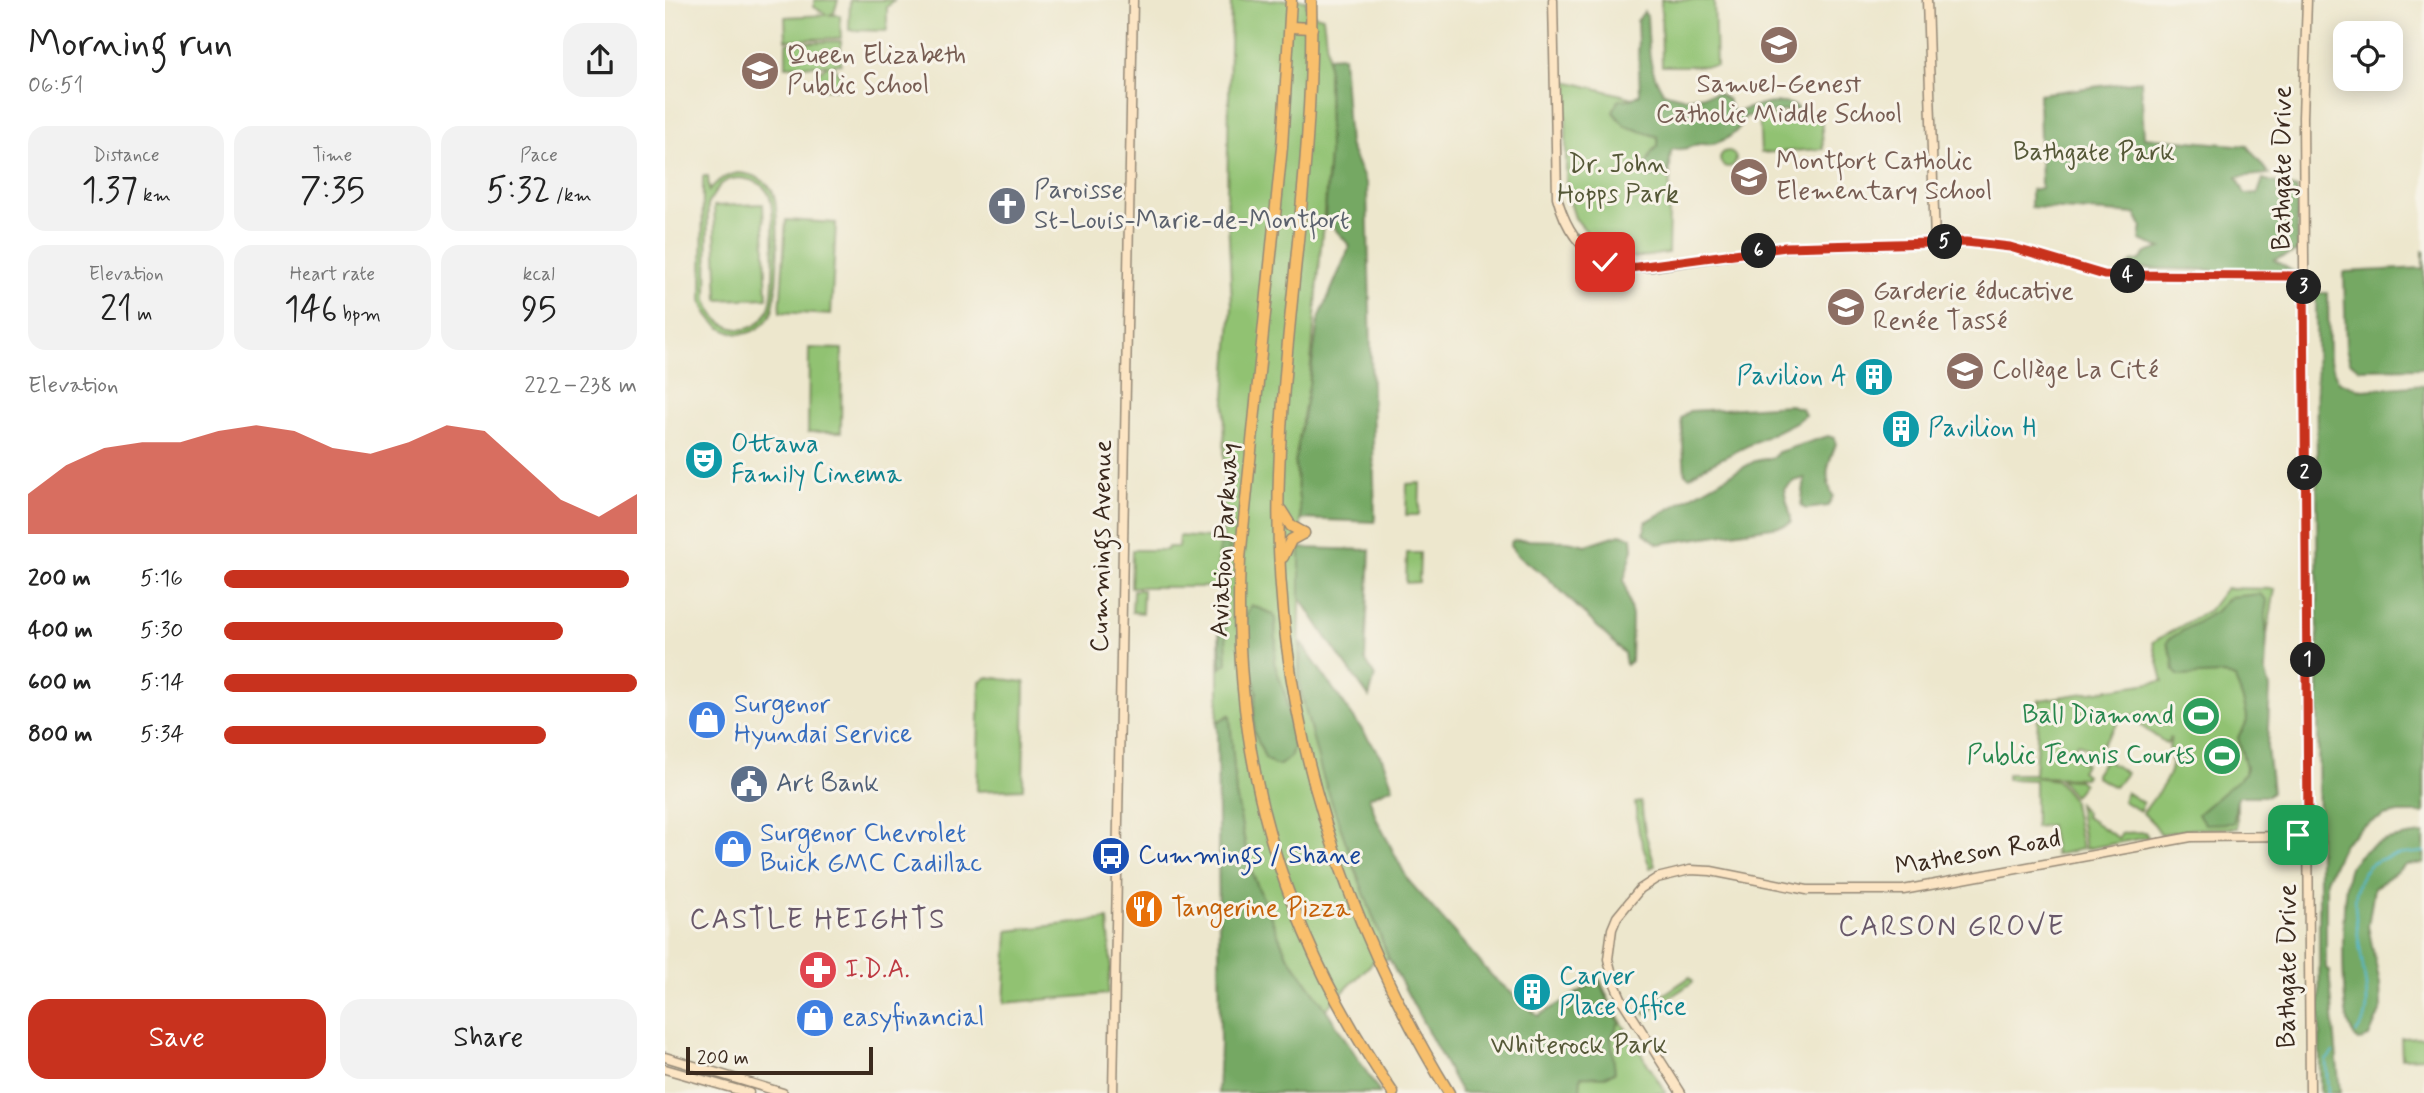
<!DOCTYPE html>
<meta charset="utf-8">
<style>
body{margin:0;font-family:Mynerve,sans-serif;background:#f2f2f2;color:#222;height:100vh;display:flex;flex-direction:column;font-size:26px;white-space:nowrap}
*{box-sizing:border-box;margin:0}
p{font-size:23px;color:#767676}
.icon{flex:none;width:38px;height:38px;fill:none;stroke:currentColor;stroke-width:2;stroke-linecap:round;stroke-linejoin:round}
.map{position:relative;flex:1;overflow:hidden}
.side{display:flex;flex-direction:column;background:#fff;width:665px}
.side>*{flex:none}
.controls{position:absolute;left:1668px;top:21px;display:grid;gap:14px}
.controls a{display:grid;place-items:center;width:70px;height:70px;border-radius:14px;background:#fff;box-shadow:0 4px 18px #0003;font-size:35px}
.scale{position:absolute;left:21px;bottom:18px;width:187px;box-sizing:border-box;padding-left:7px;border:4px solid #3b2a1e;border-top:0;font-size:19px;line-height:24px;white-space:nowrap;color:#3b2a1e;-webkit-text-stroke:5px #f7f3e8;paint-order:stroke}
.pin{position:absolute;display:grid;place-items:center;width:60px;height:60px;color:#fff;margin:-30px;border-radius:14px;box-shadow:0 4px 10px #0006}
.km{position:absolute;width:35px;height:35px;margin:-18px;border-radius:50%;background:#222;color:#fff;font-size:19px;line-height:35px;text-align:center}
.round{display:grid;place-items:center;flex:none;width:74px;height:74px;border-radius:21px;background:#f2f2f2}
.summary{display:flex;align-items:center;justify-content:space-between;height:119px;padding:0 28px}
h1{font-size:38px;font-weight:600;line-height:52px}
.metrics{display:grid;grid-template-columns:repeat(3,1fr);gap:10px;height:119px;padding:7px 28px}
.metrics div{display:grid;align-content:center;border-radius:18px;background:#f2f2f2;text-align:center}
.metrics b{font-size:35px;font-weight:600}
.metrics small{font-size:19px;font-weight:400}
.metrics p{font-size:19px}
.chart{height:196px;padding:14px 28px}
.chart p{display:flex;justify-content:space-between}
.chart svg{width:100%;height:126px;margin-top:7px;fill:#c8321e;opacity:.7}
.primary-button{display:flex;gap:14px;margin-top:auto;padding:14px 28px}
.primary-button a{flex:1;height:80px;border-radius:21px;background:#c8321e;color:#fff;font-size:28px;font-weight:600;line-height:80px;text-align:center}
.primary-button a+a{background:#f2f2f2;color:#222}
ul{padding:0 28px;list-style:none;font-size:23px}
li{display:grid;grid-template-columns:112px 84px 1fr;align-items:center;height:52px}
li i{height:18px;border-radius:9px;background:#c8321e}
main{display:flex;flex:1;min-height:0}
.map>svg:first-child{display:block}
.green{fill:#91c272;stroke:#667648;stroke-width:2;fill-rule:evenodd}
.forest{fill:#74a864;stroke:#586941;stroke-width:2}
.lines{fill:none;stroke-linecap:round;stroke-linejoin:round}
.stream{stroke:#52b9d0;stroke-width:2}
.secondary-casing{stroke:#948876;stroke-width:11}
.primary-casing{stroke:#948876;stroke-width:13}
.secondary{stroke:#fce5c4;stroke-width:8}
.primary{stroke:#f8bf6c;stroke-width:10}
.route-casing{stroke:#fff;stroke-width:14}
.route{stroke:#c8321e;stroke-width:9}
.labels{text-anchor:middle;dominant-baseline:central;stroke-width:6;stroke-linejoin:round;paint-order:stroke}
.education-label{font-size:26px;fill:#785e54;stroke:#f7f3e8;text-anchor:start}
.park-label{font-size:26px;fill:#555837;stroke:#f7f3e8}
.street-label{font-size:26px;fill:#3b2a1e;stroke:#f7f3e8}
.worship-label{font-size:26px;fill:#5b616d;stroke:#f7f3e8;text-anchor:start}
.culture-label{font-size:26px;fill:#0d838f;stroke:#f7f3e8;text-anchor:start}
.shop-label{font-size:26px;fill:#366cbe;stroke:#f7f3e8;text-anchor:start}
.leisure-label{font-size:26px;fill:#27864d;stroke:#f7f3e8;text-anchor:end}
.service-label{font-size:26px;fill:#4e5e75;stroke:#f7f3e8;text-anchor:start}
.transit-label{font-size:26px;fill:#164399;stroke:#f7f3e8;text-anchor:start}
.food-label{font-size:26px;fill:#c56008;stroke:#f7f3e8;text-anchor:start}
.health-label{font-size:26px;fill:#be3a42;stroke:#f7f3e8;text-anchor:start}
.neighbourhood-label{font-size:28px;letter-spacing:2px;fill:#685869;stroke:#f7f3e8}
</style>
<main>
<section class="side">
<div class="summary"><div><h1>Morning run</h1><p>06:51</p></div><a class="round"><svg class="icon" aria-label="share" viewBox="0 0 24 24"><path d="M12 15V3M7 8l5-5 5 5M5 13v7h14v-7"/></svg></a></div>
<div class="metrics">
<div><p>Distance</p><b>1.37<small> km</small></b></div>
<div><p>Time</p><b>7:35</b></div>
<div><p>Pace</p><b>5:32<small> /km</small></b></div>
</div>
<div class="metrics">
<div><p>Elevation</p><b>21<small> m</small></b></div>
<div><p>Heart rate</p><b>146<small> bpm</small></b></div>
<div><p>kcal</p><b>95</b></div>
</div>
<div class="chart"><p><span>Elevation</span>222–238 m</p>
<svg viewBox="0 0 160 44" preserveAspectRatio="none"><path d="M0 44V30L10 20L20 14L30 12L40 12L50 8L60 6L70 8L80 14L90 16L100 12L110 6L120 8L130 20L140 32L150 38L160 30V44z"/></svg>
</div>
<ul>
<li><b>200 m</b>5:16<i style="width:98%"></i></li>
<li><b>400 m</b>5:30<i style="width:82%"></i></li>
<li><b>600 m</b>5:14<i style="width:100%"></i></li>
<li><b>800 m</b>5:34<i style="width:78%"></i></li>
</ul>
<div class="primary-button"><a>Save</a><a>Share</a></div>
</section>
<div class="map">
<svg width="1759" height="1093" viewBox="0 0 1759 1093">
<rect width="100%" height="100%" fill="#f7f3e8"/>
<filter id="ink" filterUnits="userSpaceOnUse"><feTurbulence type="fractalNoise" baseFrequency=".0143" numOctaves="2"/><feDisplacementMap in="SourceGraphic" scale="14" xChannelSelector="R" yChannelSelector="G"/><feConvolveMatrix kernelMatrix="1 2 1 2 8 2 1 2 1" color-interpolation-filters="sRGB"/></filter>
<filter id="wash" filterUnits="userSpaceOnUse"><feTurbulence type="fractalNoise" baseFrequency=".00686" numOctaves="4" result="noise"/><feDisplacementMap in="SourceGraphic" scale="28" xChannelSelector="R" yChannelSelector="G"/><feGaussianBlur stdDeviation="1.57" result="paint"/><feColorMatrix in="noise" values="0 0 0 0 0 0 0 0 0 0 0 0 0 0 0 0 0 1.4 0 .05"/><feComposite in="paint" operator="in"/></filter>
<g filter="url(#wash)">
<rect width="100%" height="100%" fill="#ede7cd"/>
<g class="green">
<path d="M149,0H173L169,13L164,15H175L176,38L121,40L120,17L162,15L149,7Z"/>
<path d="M185,0H229L222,7V31L184,30Z"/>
<path d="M566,0H641L642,13L658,17L663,57L664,154L644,385L630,461L636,519L634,685L689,866L724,959L708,962L661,1009L621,953L584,866L571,794L564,715L552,722L554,694V587H466L467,550H502L503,547H513L514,536L558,539L560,395L567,306L562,195Z"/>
<path d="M996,0H1049L1051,66H997Z"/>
<path d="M176,41V64L168,65L179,82L177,88C163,90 149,92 152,73L163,65L121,66V43Z"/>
<path d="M901,81L973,99L974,131L1006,128L1003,253L970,258L949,253L932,244L910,218L901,189Z"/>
<path d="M1156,113L1158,149L1096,153L1094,117Z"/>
<circle cx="1063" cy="159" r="8"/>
<path d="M73,173C88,174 101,179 108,193C115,207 114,304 105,316C84,348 46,333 37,301L38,176H43L44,191C52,180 60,176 73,173ZM73,178C86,179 98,182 104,195C110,207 110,295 104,308C90,342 51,332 42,300L43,203L55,185L63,180Z"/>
<path d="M98,204L102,298L53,300L49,206Z"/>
<path d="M121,220L171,223L166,315L115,312Z"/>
<path d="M144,348L177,349L176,432H143Z"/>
<path d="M755,483L754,515H741L742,484Z"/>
<path d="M742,553H755L754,582L741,583Z"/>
<path d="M1561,588L1610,589L1596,669L1601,789L1572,790V828L1527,829L1496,834L1489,824L1478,813C1487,799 1509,777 1506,759L1509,760L1504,748L1506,737L1502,744L1476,726L1475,719L1468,715L1458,716L1430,754L1413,743L1405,753L1420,764L1416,771L1421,775L1419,778L1370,777L1392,780L1407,798L1417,849L1390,855L1385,825L1370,827V780L1342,779V774H1370L1374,700L1498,681L1488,642L1544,610Z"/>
<path d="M468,590H478L477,613L467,612Z"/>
<path d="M323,677L360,682L358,789L312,791L315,681Z"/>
<path d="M1440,759L1461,773L1450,787L1430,777V774Z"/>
<path d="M1395,779L1413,780L1418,784L1409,796Z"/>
<path d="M1461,792L1478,803L1475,811L1458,801Z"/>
<path d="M976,802L980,832L990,866L985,868L974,833L970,803Z"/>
<path d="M1413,804L1421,813L1420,816L1453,838L1457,833L1480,832L1483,837L1420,849Z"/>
<path d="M443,919L446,964L443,994L339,1003L343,931Z"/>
<path d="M1025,977L1028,982L980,1014L977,1009Z"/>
<path d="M935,980L947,1007L1001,1093H885L846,1033Z"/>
<path d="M1759,1037V1057L1737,1058L1736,1038Z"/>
</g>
<g class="forest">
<path d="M979,12L982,16C984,46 982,66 998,92L1021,98L1053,93L1063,100L1067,111L1070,112C1084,108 1124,95 1133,109L1079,117C1076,131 1061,141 1047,144C1042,145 1035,143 1030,145C1022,148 1019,150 1009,149L1006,151L1003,177H980L978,173L987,151L993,146V137L960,126L948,112L953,100L967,99L975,94L972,21Z"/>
<path d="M678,56L684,145L702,185L710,522L636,519L630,461L644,385L653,321L685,246L660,218L664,154L663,57Z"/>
<path d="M1476,81L1479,137L1582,146L1604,174L1572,177L1580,194L1593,193L1598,179L1632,189L1633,251L1609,260L1629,272L1463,268L1466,262L1475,260L1481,253L1496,248L1475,240L1477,226L1471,214L1366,207V190L1376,188L1374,94Z"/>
<path d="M1758,251H1759V368L1695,369L1685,362L1681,349L1679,272L1758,268Z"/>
<path d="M1651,293H1663L1664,359L1674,382L1698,390L1759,385V813H1734L1719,816L1698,826L1679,843L1661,880V968L1664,971L1675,1093H1655Z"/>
<path d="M1125,405L1137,409L1140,415L1131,422L1035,469L1025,477L1020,474L1016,418L1024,411Z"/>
<path d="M1163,436L1169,438L1171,444C1163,464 1158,475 1168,496L1163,506L1141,509L1136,506L1140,478L1129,481L1119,489C1120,500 1127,513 1126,522L1121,525L993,544L979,533L981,522L1090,461L1109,457L1113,452Z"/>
<path d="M955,534L967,537L968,549L959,580L967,616L966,661L961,665L959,653L882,577L853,556L845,546L847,541L854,540L903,541L921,545Z"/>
<path d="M561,543L565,546L560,604L562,663L556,668L553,554L555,544Z"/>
<path d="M635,548L705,550L700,660L710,676L704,697L661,637L635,597Z"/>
<path d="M1595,594L1602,600L1600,615L1602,637L1600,669L1605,688L1602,747L1607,792L1603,796H1574C1568,806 1572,814 1568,823L1540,824L1533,814L1580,774L1581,767L1573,738C1575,731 1579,729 1581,723C1585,714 1573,689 1570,678L1559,674L1514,676L1509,671L1508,659L1502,643L1504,639L1550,612L1565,597Z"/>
<path d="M586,605L608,614L610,619L611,644L609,662L621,697L629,746L625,757L615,765H609L600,758L589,732V708L592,692L586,670L579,621Z"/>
<path d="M636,643L717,758L728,787L704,797L712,820L743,880L827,976L873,1016L934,980L954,1023L946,1038L950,1072L938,1077L916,1076L915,1093H796L724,959L689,866L657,774L634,685Z"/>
<path d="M565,715L571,794L584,866L621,953L661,1009L715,1093H553L555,1044L552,722Z"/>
<path d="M1759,834V863L1741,865L1709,888L1703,926L1715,984L1716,1009L1704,1037L1693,1041C1687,1034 1684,1027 1682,1017C1677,995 1675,879 1687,863C1705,840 1732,837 1759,834Z"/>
</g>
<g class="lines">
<g class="stream">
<path d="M1691,1033C1694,1029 1698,1024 1700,1019C1712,979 1664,883 1712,861C1727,854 1743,854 1759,852"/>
<path d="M1663,1093L1661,1061L1668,1052"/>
</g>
</g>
</g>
<g filter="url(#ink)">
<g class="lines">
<defs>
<g id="secondary">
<path d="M888,0L892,197C905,246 934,271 986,267L1115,248L1301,242L1345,247L1439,275L1639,276"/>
<path d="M1262,0L1270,242"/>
<path d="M1642,0L1638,117L1645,1093"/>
<path d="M0,1057L118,1093"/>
<path d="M0,1069L84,1093"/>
<path d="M448,1093L468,0"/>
<path d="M1016,1093L957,1000L949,982L943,959L947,929L952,917L975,889L992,878L1025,870L1046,871L1142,890H1238L1526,837L1643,836"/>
</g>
<g id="primary">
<path d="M626,0L617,147L575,559C566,757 616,930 728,1093"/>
<path d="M646,0C650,159 619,316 614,474C606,698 668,903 784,1093"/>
<path d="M626,27L647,28"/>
<path d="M616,510L626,526L639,533"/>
<path d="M618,557L626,540L639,533"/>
</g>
</defs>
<use href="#secondary" class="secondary-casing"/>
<use href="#primary" class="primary-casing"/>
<use href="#secondary" class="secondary"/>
<use href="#primary" class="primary"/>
</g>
</g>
<g class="lines" filter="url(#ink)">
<defs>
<path id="route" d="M940,262L965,268L1121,247L1301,242L1345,247L1439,275L1639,276L1643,828V836L1633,835"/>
</defs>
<use href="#route" class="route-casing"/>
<use href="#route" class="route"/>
</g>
<defs>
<symbol id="school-disc" viewBox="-11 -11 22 22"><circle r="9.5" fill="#8d6e63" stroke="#f7f3e8"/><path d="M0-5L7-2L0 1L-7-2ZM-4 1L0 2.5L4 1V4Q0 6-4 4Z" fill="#fff"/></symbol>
<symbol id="church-disc" viewBox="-11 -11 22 22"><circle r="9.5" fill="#6b7280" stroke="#f7f3e8"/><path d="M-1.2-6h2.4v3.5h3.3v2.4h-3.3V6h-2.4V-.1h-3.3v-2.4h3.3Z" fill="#fff"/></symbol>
<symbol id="university-disc" viewBox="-11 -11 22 22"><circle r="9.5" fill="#8d6e63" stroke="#f7f3e8"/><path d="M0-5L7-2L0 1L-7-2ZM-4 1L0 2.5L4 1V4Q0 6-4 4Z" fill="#fff"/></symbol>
<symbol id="building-disc" viewBox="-11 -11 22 22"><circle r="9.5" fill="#0f9aa8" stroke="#f7f3e8"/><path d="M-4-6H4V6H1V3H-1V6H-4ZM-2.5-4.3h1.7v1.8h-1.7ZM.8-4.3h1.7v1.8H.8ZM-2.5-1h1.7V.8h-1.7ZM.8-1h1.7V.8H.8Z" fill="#fff"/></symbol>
<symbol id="theatre-disc" viewBox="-11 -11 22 22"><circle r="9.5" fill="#0f9aa8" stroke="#f7f3e8"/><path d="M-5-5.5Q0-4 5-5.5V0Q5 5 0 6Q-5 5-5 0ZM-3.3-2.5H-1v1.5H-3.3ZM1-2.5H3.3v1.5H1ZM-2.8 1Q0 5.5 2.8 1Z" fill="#fff"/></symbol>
<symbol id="stadium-disc" viewBox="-11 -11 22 22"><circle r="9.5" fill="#2e9e5b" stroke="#f7f3e8"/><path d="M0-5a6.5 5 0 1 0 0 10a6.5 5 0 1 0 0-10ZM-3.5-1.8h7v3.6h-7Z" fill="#fff"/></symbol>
<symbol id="shop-disc" viewBox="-11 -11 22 22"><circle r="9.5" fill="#3f7fe0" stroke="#f7f3e8"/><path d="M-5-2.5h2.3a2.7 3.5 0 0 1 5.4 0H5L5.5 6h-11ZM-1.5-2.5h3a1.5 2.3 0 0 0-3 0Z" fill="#fff"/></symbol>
<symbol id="civic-disc" viewBox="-11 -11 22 22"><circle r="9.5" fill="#5c6f8a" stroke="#f7f3e8"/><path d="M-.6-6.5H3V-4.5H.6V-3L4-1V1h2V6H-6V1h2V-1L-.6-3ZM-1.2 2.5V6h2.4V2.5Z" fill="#fff"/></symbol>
<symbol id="bus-disc" viewBox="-11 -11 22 22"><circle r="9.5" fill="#1a4fb4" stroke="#f7f3e8"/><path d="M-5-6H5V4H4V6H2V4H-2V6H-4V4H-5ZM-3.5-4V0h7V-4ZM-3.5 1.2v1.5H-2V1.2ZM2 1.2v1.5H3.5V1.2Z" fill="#fff"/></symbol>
<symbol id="restaurant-disc" viewBox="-11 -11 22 22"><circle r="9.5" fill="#e8710a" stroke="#f7f3e8"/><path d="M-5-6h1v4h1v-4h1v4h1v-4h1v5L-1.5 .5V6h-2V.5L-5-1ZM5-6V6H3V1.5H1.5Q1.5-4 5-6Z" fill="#fff"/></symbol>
<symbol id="pharmacy-disc" viewBox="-11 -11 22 22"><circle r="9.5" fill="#e0444e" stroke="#f7f3e8"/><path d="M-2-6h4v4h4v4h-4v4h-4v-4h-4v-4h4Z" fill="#fff"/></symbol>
</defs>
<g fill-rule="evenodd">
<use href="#school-disc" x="1092" y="23" width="44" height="44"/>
<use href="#school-disc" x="73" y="49" width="44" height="44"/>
<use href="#school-disc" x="1062" y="155" width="44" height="44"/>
<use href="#church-disc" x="320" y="184" width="44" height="44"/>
<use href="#school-disc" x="1159" y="285" width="44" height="44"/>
<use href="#university-disc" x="1278" y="349" width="44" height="44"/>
<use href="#building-disc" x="1187" y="355" width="44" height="44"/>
<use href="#building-disc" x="1214" y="407" width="44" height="44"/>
<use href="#theatre-disc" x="17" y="438" width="44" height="44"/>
<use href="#stadium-disc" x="1514" y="694" width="44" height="44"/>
<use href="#shop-disc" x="20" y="698" width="44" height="44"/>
<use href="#stadium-disc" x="1535" y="734" width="44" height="44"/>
<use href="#civic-disc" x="62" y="762" width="44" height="44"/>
<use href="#shop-disc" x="46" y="827" width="44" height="44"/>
<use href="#bus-disc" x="424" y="834" width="44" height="44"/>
<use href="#restaurant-disc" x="457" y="887" width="44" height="44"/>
<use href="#pharmacy-disc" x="131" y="948" width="44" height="44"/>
<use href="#building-disc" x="845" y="970" width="44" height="44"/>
<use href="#shop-disc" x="128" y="996" width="44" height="44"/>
</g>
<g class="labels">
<g class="education-label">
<text x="122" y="56">Queen Elizabeth<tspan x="122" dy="30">Public School</tspan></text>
<text x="1114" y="85" text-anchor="middle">Samuel-Genest<tspan x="1114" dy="30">Catholic Middle School</tspan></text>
<text x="1111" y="162">Montfort Catholic<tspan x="1111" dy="30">Elementary School</tspan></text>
<text x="1208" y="292">Garderie éducative<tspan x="1208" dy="30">Renée Tassé</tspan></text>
<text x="1327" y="371">Collège La Cité</text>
</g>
<g class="park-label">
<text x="1429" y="153">Bathgate Park</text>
<text x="953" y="165">Dr. John<tspan x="953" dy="30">Hopps Park</tspan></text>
<text x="914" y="1046">Whiterock Park</text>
</g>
<g class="street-label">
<text transform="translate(1618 168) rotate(-90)">Bathgate Drive</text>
<text transform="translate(560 540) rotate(-87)">Aviation Parkway</text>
<text transform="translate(437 546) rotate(-89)">Cummings Avenue</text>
<text transform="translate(1313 853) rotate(-10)">Matheson Road</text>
<text transform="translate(1623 966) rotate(-90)">Bathgate Drive</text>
</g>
<g class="worship-label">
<text x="369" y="191">Paroisse<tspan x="369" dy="30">St-Louis-Marie-de-Montfort</tspan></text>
</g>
<g class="culture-label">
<text x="1182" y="377" text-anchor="end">Pavilion A</text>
<text x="1263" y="429">Pavilion H</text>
<text x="66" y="445">Ottawa<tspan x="66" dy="30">Family Cinema</tspan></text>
<text x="894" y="977">Carver<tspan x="894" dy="30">Place Office</tspan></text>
</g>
<g class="shop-label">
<text x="69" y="705">Surgenor<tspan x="69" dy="30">Hyundai Service</tspan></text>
<text x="95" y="834">Surgenor Chevrolet<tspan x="95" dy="30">Buick GMC Cadillac</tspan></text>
<text x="177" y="1018">easyfinancial</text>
</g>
<g class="leisure-label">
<text x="1509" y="716">Ball Diamond</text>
<text x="1530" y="756">Public Tennis Courts</text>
</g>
<g class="service-label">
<text x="111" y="784">Art Bank</text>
</g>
<g class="transit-label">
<text x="473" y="856">Cummings / Shane</text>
</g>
<g class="food-label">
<text x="506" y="909">Tangerine Pizza</text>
</g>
<g class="health-label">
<text x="180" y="970">I.D.A.</text>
</g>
<g class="neighbourhood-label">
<text x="153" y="920">CASTLE HEIGHTS</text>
<text x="1287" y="927">CARSON GROVE</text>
</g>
</g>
</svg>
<div class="controls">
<a><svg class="icon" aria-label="locate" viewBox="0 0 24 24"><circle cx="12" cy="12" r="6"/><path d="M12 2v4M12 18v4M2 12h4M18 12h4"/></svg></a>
</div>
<div class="scale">200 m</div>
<div class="pin" style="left:1633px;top:835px;background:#1e9e55"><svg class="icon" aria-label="arrive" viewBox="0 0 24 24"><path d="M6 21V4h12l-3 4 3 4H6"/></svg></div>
<div class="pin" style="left:940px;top:262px;background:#d93025"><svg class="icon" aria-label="check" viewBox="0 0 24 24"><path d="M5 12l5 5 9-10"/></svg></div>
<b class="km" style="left:1643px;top:660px">1</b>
<b class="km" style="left:1640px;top:473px">2</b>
<b class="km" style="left:1639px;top:287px">3</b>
<b class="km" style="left:1463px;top:276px">4</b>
<b class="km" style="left:1280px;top:242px">5</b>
<b class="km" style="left:1094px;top:251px">6</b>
</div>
</main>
